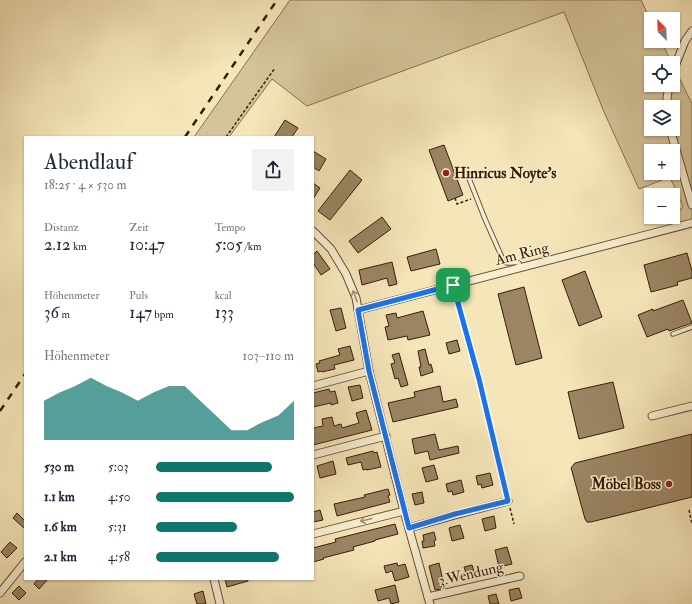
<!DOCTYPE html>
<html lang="de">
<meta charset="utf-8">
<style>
body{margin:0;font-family:"IM FELL Double Pica",serif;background:#f2f2f3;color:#1f2937;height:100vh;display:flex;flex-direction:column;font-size:15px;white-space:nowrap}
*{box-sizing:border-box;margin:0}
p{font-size:13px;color:#747a83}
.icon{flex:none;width:22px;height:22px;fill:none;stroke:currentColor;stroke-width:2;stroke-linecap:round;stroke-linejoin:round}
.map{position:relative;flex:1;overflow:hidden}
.sheet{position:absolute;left:24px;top:136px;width:290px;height:444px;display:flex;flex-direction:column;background:#fff;border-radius:0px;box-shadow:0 1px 3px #0004}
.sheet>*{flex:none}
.needle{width:26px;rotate:336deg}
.buttons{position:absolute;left:644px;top:12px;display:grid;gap:8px}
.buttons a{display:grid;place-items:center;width:36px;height:36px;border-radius:0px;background:#fff;box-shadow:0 1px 3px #0004;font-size:20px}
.pin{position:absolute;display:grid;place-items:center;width:34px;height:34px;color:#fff;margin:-17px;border-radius:8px;box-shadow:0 2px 6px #0006}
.round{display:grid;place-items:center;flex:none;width:42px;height:42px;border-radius:0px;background:#f2f2f3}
.summary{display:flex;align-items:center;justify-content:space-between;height:68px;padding:0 20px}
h1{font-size:22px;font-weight:600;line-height:30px}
.stats{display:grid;grid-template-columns:repeat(3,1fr);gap:6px;height:68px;padding:4px 20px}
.stats div{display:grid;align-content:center}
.stats b{font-size:17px;font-weight:600}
.stats small{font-size:11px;font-weight:400}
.stats p{font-size:11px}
.chart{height:112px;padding:8px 20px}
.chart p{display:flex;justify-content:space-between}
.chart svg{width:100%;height:72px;margin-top:4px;fill:#0f766e;opacity:.7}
ul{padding:0 20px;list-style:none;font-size:13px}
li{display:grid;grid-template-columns:64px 48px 1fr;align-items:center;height:30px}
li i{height:10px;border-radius:5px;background:#0f766e}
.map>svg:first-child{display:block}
.green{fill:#d5c49a;stroke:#877050;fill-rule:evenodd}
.building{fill:#9b8563;stroke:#391c05}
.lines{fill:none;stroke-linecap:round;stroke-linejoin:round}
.service-casing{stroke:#684e32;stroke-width:5.5}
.minor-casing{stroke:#684e32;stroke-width:9}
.path{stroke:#391c05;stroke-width:1.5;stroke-dasharray:3 2;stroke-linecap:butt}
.service{stroke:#f8efd2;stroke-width:3.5}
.minor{stroke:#f8efd2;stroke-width:7}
.rail{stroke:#391c05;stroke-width:2.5;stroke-dasharray:7 7;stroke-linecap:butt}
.oneway{stroke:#a29076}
.route-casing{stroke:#fff;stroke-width:8}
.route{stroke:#1a73e8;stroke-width:5}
.poi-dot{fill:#8f2418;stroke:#f8efd2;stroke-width:1.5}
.labels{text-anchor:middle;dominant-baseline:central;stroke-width:3;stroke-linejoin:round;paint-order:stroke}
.poi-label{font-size:15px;font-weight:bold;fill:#391c05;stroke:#f8efd2;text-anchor:start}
.street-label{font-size:15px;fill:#391c05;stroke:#f8efd2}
</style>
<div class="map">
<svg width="692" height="604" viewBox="0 0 692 604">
<rect width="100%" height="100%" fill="#f5e6b9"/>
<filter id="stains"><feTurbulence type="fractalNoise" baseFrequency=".005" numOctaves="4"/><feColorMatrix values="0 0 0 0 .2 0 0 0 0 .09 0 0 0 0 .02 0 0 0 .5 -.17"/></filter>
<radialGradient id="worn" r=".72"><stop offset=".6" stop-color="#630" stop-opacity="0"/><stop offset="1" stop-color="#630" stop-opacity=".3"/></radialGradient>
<path class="green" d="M290,0H641L651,21V41H661L672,63H651V85H673V65L692,104V222L670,226L683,206L670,177L639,189L604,112L564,12L307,106L272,79L229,137H194ZM651,107H673V129H651ZM651,151H673V173H651Z"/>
<g class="building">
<path d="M285,120L298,128L292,137H274Z"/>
<path d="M444,145L463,195L448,201L429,150Z"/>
<path d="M313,151L326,159L319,171L313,167Z"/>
<path d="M350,170L362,180L330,220L318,211Z"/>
<path d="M313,183L320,188L313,199Z"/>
<path d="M382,217L391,229L358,253L349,241Z"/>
<path d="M436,249L440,264L411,271L407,257Z"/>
<path d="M317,251L330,269L321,275L313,263V255Z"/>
<path d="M687,253L692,271V278L677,282L678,285L651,292L644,265Z"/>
<path d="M392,262L397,284L389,286L387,278L362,285L359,270Z"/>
<path d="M585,271L602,317L579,326L562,280Z"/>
<path d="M524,287L542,358L516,365L498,294Z"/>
<path d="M683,300L692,323L669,331L668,329L647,337L638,315L653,309V311Z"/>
<path d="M341,308L346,328L336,331L330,310Z"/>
<path d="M423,311L430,335L408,340L407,336L388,340L385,327L389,326L386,315L396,313L397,318Z"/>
<path d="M457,340L460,351L449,354L446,343Z"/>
<path d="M350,346L354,360L334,365L335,369L322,372L321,371L318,372L316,364L320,363L319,361L340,355L338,349Z"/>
<path d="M425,349L429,365L431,364L433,372L421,376L419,367H421L418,351Z"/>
<path d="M399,353L408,385L401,387L398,378L395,379L391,364L395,363L392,355Z"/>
<path d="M613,382L624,428L579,439L568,392Z"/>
<path d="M360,385L363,398L352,401L348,387Z"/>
<path d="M440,386L443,402L456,399L458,407L393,422L388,403L415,397L414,392Z"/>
<path d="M329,389L330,392L335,391L338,403L331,405V403L313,407V393Z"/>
<path d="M366,410L372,430L313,445V428L323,426L322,419L332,417L334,426L341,424L342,428L359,423L356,413Z"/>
<path d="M435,434L439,450L458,446L459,453L430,460L428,451L415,454L412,439Z"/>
<path d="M692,434V497L591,522H587L585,519L572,471L571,468L575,463Z"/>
<path d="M373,451L374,453L377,452L381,467L367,470V469L363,470L361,462L348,465L346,458Z"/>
<path d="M333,461L336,474L320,478L317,466Z"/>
<path d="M434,465L438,479L426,482L422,468Z"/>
<path d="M490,473L493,485L482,488L481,484L478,485L476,476Z"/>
<path d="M461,480L464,492L453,495L452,491L448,492L446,484Z"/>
<path d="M388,489L390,495L388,496L390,502L337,516L334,504L365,497L364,495Z"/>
<path d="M422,492L424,503L415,505L412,494Z"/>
<path d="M320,510L323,520L313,522V512Z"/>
<path d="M17,513L25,521V529L13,518Z"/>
<path d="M494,516L496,528L485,531L482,519Z"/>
<path d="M395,524L398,534L375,540V541L353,547L354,550L323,558L324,559L313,562V548L336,542L335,539Z"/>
<path d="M460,525L464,538L452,541L449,528Z"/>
<path d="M434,532L436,540L434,541L435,546L423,548L422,541H424L423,535Z"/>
<path d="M10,542L17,548L7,558L1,552Z"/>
<path d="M507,547L512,564L499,567L495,550Z"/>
<path d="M397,563L398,566L405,564L409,577L395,581L392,571L386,573L384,566Z"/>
<path d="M439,563L444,585L442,586V589L435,590L429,566Z"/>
<path d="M472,565L476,577L468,579L464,567Z"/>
<path d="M38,579H48L39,589L34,584Z"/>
<path d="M225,579H248V581L227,587Z"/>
<path d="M395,585L399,602L391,604L389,598L378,601L375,590Z"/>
<path d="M19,586L26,593L19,600L12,593Z"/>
<path d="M519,588L522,598L511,601L509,590Z"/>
<path d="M203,591L206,604H197L194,594Z"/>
<path d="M496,594L499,604H490L488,596Z"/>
</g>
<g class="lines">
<defs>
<g id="service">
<path d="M468,176L485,219L504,262C511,265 513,261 519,263L520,268"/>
<path d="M673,334L692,327"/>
</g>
<g id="minor">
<path d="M673,71L685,41L692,31"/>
<path d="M668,107L667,98L669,85"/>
<path d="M670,129L692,205"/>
<path d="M313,231L331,249L346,274L356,298L369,371L404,511L430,604"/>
<path d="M358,310L692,223"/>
<path d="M313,386L369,371"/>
<path d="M652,416L692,406"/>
<path d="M313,455L386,436"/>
<path d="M409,528L455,515L508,501"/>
<path d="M313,534L404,511"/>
<path d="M214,579L220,604"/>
<path d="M0,593L25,562"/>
<path d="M428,597L520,576"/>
</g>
</defs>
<use href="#service" class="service-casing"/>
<use href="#minor" class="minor-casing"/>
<g class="path">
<path d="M226,137L275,68"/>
<path d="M455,198L457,204L471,199"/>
<path d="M455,293L479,379L506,495"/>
<path d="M510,508L514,524"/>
<path d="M689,510L692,524"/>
</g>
<use href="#service" class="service"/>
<use href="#minor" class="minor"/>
<g class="rail">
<path d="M185,137L277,0"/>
<path d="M0,411L25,374"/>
</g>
</g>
<defs><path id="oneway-shaft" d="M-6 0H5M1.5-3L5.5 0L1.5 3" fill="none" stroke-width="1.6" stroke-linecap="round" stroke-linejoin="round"/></defs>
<g class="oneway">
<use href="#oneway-shaft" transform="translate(355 296) rotate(-110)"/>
<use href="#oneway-shaft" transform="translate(366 520) rotate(166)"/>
</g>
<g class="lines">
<defs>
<path id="route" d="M453,285L479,379L508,501L455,514L409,528L369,371L358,310Z"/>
</defs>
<use href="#route" class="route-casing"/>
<use href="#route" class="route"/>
</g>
<g class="poi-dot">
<circle cx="446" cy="173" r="4"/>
<circle cx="669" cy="484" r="4"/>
</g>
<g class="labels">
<g class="poi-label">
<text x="454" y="173">Hinricus Noyte's</text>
<text x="661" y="484" text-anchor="end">Möbel Boss</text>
</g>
<g class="street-label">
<text transform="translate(522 254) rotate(-14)">Am Ring</text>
<text transform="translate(471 574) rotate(-13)">3.Wendung</text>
</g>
</g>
<rect width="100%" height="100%" filter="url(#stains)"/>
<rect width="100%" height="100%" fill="url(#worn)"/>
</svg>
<div class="buttons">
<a><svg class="needle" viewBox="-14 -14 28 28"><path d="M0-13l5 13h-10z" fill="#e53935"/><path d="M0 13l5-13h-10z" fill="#747a83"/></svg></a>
<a><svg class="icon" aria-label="locate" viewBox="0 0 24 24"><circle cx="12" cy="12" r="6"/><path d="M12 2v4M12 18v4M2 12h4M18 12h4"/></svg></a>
<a><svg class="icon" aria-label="layers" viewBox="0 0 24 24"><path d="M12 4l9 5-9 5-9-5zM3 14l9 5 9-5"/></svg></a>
<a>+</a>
<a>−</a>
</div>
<div class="pin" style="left:453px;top:285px;background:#1e9e55"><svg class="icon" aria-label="arrive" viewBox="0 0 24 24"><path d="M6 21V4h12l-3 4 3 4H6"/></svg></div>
<section class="sheet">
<div class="summary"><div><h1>Abendlauf</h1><p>18:25 · 4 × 530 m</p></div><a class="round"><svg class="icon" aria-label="share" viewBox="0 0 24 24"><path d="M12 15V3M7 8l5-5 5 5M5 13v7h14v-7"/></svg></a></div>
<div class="stats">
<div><p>Distanz</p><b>2.12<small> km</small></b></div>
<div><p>Zeit</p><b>10:47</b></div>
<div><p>Tempo</p><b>5:05<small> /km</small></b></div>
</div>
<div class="stats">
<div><p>Höhenmeter</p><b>36<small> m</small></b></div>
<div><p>Puls</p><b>147<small> bpm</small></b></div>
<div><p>kcal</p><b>133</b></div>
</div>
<div class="chart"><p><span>Höhenmeter</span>103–110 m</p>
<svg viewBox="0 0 160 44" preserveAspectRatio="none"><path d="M0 44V20L10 15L20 11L30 6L40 11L50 15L60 20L70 15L80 11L90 11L100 20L110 29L120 38L130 38L140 33L150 29L160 20V44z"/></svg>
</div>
<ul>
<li><b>530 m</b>5:03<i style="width:84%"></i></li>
<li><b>1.1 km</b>4:50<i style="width:100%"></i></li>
<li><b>1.6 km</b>5:31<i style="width:59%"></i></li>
<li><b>2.1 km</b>4:58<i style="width:89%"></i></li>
</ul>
</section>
</div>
